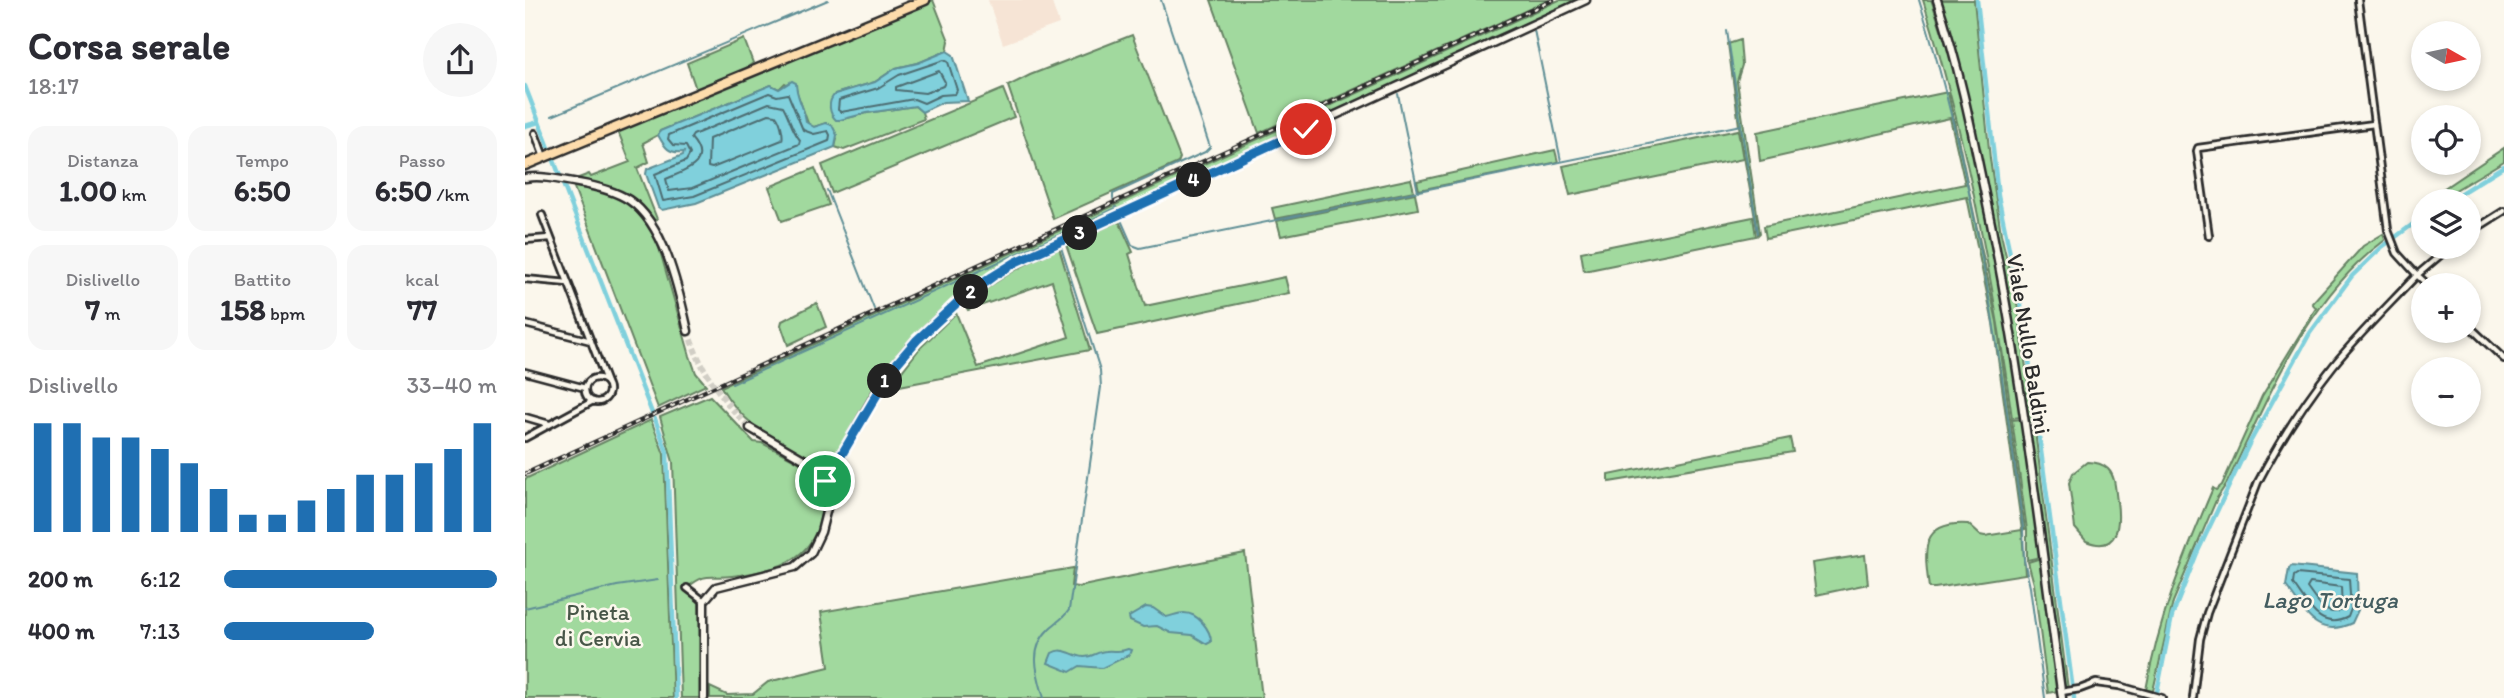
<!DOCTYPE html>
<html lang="it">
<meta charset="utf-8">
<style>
body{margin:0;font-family:Itim,sans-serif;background:#f7f7f7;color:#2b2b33;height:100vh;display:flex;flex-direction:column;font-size:26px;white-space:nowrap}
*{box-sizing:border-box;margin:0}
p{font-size:23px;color:#7c7c81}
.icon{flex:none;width:38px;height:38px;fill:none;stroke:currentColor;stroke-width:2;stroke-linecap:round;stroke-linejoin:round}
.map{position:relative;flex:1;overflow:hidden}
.panel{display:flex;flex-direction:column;background:#fff;width:525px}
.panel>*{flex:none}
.needle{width:46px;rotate:99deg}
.controls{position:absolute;left:1886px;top:21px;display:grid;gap:14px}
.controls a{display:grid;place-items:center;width:70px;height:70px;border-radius:50%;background:#fff;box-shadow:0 4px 10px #0003;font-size:35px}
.pin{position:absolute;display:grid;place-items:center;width:60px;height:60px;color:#fff;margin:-30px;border:4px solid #fff;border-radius:50%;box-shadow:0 2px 7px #0007}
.km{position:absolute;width:35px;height:35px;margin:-18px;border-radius:50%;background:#222;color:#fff;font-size:19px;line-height:35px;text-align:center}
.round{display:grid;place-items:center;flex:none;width:74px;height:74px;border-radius:37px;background:#f7f7f7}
.head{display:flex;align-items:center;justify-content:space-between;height:119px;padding:0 28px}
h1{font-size:38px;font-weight:800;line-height:52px}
.metrics{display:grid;grid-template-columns:repeat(3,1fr);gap:10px;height:119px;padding:7px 28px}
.metrics div{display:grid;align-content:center;border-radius:18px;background:#f7f7f7;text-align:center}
.metrics b{font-size:30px;font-weight:800}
.metrics small{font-size:19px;font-weight:400}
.metrics p{font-size:19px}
.chart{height:196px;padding:14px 28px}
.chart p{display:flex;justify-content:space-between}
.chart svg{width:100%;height:126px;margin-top:7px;stroke:#1f6fb2;stroke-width:6}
ul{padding:0 28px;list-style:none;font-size:23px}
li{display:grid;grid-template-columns:112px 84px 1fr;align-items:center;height:52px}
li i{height:18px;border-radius:9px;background:#1f6fb2}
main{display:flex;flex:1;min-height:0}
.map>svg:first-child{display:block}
.built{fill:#f6e4d5}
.green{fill:#a1d99e;stroke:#668264;stroke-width:2}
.water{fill:#80d0dc;stroke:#5e8e95;stroke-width:2}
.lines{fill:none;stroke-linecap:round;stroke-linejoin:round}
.shore{stroke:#4d6d72;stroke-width:2}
.stream{stroke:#5e8e95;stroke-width:2}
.canal{stroke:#80d0dc;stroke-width:4.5}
.tertiary-tunnel{stroke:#d1cec5;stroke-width:6;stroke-dasharray:6 3;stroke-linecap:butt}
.minor-casing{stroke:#2b2b2b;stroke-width:10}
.tertiary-casing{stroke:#2b2b2b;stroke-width:11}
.primary-casing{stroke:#2b2b2b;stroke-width:13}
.minor{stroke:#fbf7ec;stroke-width:4.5}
.tertiary{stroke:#fbf7ec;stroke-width:6}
.primary{stroke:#fddcac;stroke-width:8}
.rail-casing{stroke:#2b2b2b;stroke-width:4.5}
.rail{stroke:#fbf7ec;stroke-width:2;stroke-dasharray:5;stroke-linecap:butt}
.route-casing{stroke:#fff;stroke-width:14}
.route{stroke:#1f6fb2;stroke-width:9}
.labels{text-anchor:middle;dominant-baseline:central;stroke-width:5;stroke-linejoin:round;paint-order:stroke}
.street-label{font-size:23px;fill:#2b2b2b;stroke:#fbf7ec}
.park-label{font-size:23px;fill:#485648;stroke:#fbf7ec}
.water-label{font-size:24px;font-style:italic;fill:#445d60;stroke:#fbf7ec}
</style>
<main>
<section class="panel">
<div class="head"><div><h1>Corsa serale</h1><p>18:17</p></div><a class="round"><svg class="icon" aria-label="share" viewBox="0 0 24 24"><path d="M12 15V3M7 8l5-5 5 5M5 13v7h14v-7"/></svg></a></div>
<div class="metrics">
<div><p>Distanza</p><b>1.00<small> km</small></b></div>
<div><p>Tempo</p><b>6:50</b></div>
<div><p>Passo</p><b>6:50<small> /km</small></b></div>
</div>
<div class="metrics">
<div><p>Dislivello</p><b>7<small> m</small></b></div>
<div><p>Battito</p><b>158<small> bpm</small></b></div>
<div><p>kcal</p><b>77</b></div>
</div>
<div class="chart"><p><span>Dislivello</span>33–40 m</p>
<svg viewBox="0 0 160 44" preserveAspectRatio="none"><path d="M5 44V6M15 44V6M25 44V11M35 44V11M45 44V15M55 44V20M65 44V29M75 44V38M85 44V38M95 44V33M105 44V29M115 44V24M125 44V24M135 44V20M145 44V15M155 44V6"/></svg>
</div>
<ul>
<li><b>200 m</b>6:12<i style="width:100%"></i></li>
<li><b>400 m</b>7:13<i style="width:55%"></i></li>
</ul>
</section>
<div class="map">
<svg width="1979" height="698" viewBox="0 0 1979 698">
<rect width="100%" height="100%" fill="#fbf7ec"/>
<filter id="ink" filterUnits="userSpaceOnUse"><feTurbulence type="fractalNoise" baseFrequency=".0143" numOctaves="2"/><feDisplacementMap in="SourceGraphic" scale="14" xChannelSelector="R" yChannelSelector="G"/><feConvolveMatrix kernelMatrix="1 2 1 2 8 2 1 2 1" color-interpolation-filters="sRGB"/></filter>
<g filter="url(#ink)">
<path class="built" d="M463,0H526L534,24L478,44Z"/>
<g class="green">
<path d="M408,0L424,41L422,51L393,63L371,68L350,82L310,94L315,120L342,113L390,106L397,112L399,119L319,150L310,147L312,139L301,123L289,127L284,126L271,90L260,83L254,89L246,85L135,131L133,135L118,143L124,162L112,168L132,219L127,224C110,193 82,189 51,179L64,174L66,177L105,162L93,131Z"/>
<path d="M686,0H1024L734,133Z"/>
<path d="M1034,0H1054L964,39L952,47L635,193L619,198L461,278L427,303L407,321L366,368L309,462L297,464L290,463C252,441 219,427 196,387Z"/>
<path d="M1398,0H1406L1407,2L1436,90L1475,275L1497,417L1487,418C1468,278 1441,136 1398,0Z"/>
<path d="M1416,0H1449L1465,159L1476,234L1493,308L1508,421L1506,422L1501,412C1490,333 1475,255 1459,176C1446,117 1435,58 1416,0Z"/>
<path d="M607,35L655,158L653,163L528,219L483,86L505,75Z"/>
<path d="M219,39L228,63L215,73L171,89L162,63Z"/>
<path d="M1215,40L1217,65L1212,81L1235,233L1233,235L1216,140L1203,44Z"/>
<path d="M478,89L489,117L307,193L297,165Z"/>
<path d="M1423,92L1472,322L1500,529L1497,530L1500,574L1410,588H1404C1399,550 1395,521 1443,524L1455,535L1460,536L1497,530L1468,323L1442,197L1241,238L1239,226L1440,184L1425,118L1235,161L1232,132Z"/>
<path d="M1213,130L1218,159L1045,195L1038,166Z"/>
<path d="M1979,148V161L1912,201H1900Z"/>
<path d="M1030,150L1033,162L894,190L892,181Z"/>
<path d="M290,168L304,205L257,221L244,187Z"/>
<path d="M886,179L889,191L750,219L747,208Z"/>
<path d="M48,185C91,190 107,201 131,237L165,356L171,373L181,385L133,408Z"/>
<path d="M890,193L893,209L756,236L752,221Z"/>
<path d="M1228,217L1231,236L1059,271L1056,252Z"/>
<path d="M594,221L608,252L604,254L620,306L760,277L764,293L572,334L541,245Z"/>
<path d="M1858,234L1860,240C1781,299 1744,397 1702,483L1692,498L1648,602L1628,691L1621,690C1633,619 1660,554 1688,488L1691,490L1697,485L1737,396L1791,308L1787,303L1838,246Z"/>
<path d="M534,248L565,350L364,388L395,348L431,313L453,367L544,337L527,281L443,310L440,305C468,281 500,263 534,248Z"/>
<path d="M292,303L301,327L263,345L256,325L257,321Z"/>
<path d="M185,396L229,442L237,443C250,450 281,464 290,473C299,483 298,501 296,514C289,562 249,571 207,576C184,579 182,571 162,588L174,603L177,698H156L148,462L135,417Z"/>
<path d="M1497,419L1516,557L1502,560V530L1487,420Z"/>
<path d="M126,420L139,454L148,698H0V479Z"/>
<path d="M1510,431L1543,689L1540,690L1537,688L1523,584L1522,551L1504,437Z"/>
<path d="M1265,438L1268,452L1084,482V475Z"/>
<path d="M1562,462C1570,462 1577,463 1583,469C1591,477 1590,490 1592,501C1595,524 1594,554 1561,541L1550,528L1544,483L1548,473Z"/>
<path d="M720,553L737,698H185V687L202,695L228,694L243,682L304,667L296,612L548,568L546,586L553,587Z"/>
<path d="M1340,555L1343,584L1291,595L1287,563Z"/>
<path d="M1516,558L1533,691L1523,693L1509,584L1503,562Z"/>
</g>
<g class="water">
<path d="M422,51L428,55L443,101L418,102L397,112L390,106L342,113L315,120H311C304,113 302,102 310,94L350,82L371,68L393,63Z"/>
<path d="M267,81L271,83C271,98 280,108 281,122L289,127L301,123L307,125L312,135L310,147L171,203L137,210L133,207L121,174L122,169L158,155L159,152C144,154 140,148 133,135L135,131L246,85L254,89Z"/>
<path d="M1766,566L1832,573L1833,610L1827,623C1791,640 1780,611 1761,586L1764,569Z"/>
<path d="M621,607L628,608L641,617C647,616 653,613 659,613C673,613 686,630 686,642L682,644L667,635L646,633L632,626L618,627L605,621L604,617Z"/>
<path d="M603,649L606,650L604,655L577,668L555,666L545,672L523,663L527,653C539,646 547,656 559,657C568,657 573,651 581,651C589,650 594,653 603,649Z"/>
</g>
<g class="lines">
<g class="shore">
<path d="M419,60L423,62L432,90L430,94L416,95L399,103L389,99L316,112L313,110L314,100L353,88L374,75Z"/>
<path d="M414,71L420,82L418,86L400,93L371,90V87Z"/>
<path d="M244,93L252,96L263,94L278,130L289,134L303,131L305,135L304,141L169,196L138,201L130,174L161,161L165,154L161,146L148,145L143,139L144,135Z"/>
<path d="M244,103L258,106C265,118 266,129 275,140L274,144L167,188L144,191L141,179C159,171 189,164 166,138L168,135Z"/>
<path d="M244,114L251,115C255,120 259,134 257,140L187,168L183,167L184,139Z"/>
<path d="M1772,574L1824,579L1826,609L1823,617C1795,632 1783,604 1768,584L1769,576Z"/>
<path d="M1785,583L1816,587L1817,610C1800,618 1791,600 1782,588Z"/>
</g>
<g class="stream">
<path d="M1394,0C1448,171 1475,350 1498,528L1499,560L1505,587L1520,698"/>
<path d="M1009,30L1036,161"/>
<path d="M873,94L893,192"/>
<path d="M27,116L303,0"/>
<path d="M1216,126L1233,233"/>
<path d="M302,190L349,309"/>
<path d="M588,199V194L680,152L685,147L636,0"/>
<path d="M591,207L592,211"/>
<path d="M596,220L607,245L615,248L1216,125L1202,31"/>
<path d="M533,239L532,236L591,208"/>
<path d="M207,384L531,236"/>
<path d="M0,608L92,586L133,580"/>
<path d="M519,698C512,674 503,649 524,629C530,623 539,618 544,610L576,387L575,370L535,244"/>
</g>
<g class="canal">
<path d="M1452,0L1473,196L1498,316L1549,698"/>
<path d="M0,86L127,413"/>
<path d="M0,126L14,122"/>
<path d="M1923,201L1979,166"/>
<path d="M130,419L142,452L151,698"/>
<path d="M1631,697L1647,616L1672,553L1724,444L1785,333L1827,276L1857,247L1899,216"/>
</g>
<path class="tertiary-tunnel" d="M163,331C173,366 198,402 225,428"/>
<defs>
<g id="minor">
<path d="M10,133L19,157"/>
<path d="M17,215L82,383"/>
<path d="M1944,233L1979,211"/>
<path d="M1684,236L1672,151L1673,148L1849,124"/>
<path d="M0,240L25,238"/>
<path d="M0,279L43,283"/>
<path d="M1903,285L1892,275L1925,247"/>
<path d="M0,324L66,341"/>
<path d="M1944,326L1979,359"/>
<path d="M0,372L60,388"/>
<circle cx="72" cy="390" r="12"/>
<path d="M0,417L24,424"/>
<path d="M0,438L68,401"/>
<path d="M162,588L179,601"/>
<path d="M1536,692L1555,689L1571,683L1594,686L1637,698"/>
<path d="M1668,698L1675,639L1682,613L1733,482C1754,442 1780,401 1808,366C1834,334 1864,305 1892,275L1872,253L1863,230L1833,0"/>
</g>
<g id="tertiary">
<path d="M1412,0C1433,62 1446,126 1459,190C1495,358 1514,528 1537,698"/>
<path d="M0,178C18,175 36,180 53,183C70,186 90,191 104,200C140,224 154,291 163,331"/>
<path d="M225,428L287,464L298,475"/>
<circle cx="307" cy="475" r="10"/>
<path d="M310,466C329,435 347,395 368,367C401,325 445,290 491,262L1061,0"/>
<path d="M179,698V601L191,587L270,567L286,553L296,532L308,484"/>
</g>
<path id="primary" d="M0,165L400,0"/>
</defs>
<use href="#minor" class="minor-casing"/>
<use href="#tertiary" class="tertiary-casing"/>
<use href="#primary" class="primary-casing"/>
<use href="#minor" class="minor"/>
<use href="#tertiary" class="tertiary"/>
<use href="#primary" class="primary"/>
<defs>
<path id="rail" d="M0,474L1028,0"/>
</defs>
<use href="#rail" class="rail-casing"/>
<use href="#rail" class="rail"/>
</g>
</g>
<g class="lines" filter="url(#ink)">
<defs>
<path id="route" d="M300,481L298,475C298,468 303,464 310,466L367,369L392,340L433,302L467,277L491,262L781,129"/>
</defs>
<use href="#route" class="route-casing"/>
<use href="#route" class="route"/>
</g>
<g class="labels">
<g class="street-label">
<text transform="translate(1504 344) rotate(81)">Viale Nullo Baldini</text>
</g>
<g class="park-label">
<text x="73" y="612">Pineta<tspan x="73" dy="26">di Cervia</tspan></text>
</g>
<g class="water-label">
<text x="1805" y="599">Lago Tortuga</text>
</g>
</g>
</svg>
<div class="controls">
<a><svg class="needle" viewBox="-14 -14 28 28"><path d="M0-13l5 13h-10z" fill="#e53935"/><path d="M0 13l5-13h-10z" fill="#7c7c81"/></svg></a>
<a><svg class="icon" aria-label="locate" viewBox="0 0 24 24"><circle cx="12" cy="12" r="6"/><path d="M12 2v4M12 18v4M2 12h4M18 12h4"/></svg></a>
<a><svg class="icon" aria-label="layers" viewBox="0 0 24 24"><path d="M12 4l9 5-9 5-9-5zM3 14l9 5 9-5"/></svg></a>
<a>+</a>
<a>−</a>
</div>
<div class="pin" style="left:300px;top:481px;background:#1e9e55"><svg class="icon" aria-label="arrive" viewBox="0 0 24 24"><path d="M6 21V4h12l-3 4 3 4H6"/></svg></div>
<div class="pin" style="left:781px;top:129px;background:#d93025"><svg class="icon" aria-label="check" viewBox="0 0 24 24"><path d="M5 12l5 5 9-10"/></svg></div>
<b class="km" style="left:360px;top:381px">1</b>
<b class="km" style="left:446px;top:292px">2</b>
<b class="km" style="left:555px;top:233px">3</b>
<b class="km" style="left:669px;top:180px">4</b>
</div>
</main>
